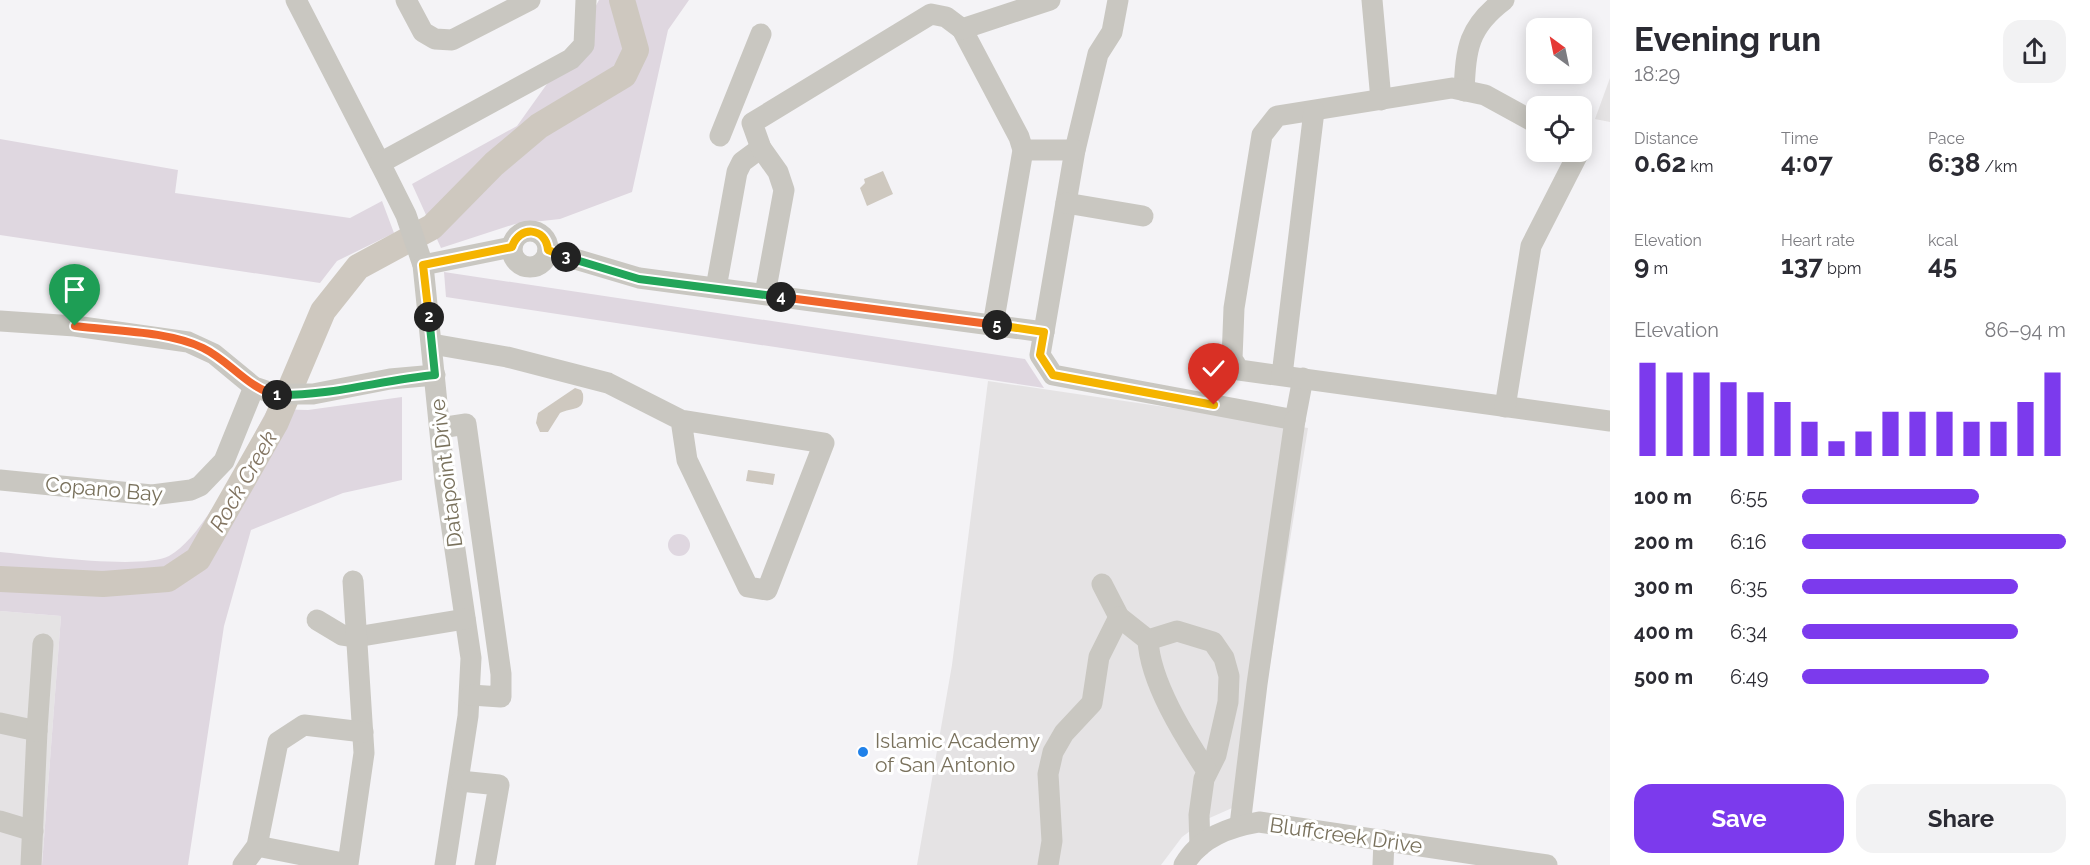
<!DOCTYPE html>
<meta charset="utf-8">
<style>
body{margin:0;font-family:Raleway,sans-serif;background:#f2f2f3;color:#2b2b33;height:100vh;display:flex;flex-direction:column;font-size:22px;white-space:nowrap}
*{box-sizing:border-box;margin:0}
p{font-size:20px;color:#7c7c81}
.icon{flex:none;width:33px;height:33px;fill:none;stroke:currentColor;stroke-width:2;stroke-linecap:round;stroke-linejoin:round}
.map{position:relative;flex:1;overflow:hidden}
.details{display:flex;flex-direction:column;background:#fff;width:480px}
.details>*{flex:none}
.needle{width:39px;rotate:327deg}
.buttons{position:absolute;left:1526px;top:18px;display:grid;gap:12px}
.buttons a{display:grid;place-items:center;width:66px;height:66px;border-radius:12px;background:#fff;box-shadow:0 3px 15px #0003;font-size:30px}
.pin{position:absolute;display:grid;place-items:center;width:51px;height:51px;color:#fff;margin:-62px -26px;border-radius:50% 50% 50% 0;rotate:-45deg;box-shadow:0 0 6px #0007}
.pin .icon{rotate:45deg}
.km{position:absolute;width:30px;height:30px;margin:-15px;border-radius:50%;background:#222;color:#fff;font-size:16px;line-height:30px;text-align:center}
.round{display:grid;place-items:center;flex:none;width:63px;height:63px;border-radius:18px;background:#f2f2f3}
.headline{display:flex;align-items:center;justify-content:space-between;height:102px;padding:0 24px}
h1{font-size:33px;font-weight:700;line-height:45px}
.figures{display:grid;grid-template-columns:repeat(3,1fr);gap:9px;height:102px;padding:6px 24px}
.figures div{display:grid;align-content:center}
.figures b{font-size:26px;font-weight:700}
.figures small{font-size:16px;font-weight:400}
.figures p{font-size:16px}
.chart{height:168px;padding:12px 24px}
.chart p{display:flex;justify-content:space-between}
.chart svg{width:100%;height:108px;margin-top:6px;stroke:#7c3aed;stroke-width:6}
.action{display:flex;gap:12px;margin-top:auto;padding:12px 24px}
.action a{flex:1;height:69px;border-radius:18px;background:#7c3aed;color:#fff;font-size:24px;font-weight:700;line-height:69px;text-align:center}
.action a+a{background:#f2f2f3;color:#2b2b33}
ul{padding:0 24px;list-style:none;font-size:20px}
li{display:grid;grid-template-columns:96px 72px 1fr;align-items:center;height:45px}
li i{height:15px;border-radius:8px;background:#7c3aed}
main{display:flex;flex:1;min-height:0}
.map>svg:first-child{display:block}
.built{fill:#e5e3e4}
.green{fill:#dfd7e0}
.water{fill:#cec8bf}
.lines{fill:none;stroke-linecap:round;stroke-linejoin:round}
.river{stroke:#cec8bf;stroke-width:26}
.minor{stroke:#c9c7c1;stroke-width:21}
.split-1-casing{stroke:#fff;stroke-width:12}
.split-2-casing{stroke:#fff;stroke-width:12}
.split-3-casing{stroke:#fff;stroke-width:12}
.split-4-casing{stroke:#fff;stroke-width:12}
.split-5-casing{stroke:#fff;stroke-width:12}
.split-6-casing{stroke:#fff;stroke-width:12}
.split-1{stroke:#f0652b;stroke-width:8}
.split-2{stroke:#22a559;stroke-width:8}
.split-3{stroke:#f5b400;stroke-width:8}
.split-4{stroke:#22a559;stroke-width:8}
.split-5{stroke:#f0652b;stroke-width:8}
.split-6{stroke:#f5b400;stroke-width:8}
.poi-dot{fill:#2081e9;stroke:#fff;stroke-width:2}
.labels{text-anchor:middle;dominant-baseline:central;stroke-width:6;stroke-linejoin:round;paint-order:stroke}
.street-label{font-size:21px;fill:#79715c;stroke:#fff}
.poi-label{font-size:21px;fill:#79715c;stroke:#fff;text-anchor:start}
.water-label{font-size:22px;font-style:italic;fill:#817360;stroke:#fff}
</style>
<main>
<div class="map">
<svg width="1610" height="865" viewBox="0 0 1610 865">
<rect width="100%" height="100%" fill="#f4f3f6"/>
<g class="built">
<path d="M1610,78V122L1595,119Z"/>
<path d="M988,381L1308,428L1248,801L1205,820L1182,837L1161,865H917L952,665Z"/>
<path d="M0,611L61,616L42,865H0Z"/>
</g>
<g class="green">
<path d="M599,0H689L668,30L632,192L560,219L515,224L441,248L412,184L517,126L574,46Z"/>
<path d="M0,139L178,170L175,193L350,218L382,201L394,233L337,261L320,283L0,235Z"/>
<path d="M444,272L1025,359L1044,388L446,297Z"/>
<path d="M402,397V480L343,493L251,530L224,626L188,865H42L61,616L0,611V552C35,555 141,570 169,556C206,536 246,447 268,409L308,410Z"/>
<circle cx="679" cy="545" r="11"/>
</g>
<g class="water">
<path d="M883,171L893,194L867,206L860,188L865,183L864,179Z"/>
<path d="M575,388L581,390L583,394C585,412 572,407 560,413L548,432H540L536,423L538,413Z"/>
<path d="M748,470L775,474L773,485L746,481Z"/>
</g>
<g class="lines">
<path class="river" d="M0,579L103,584L168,579L198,559L276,422L323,311L358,267L432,227L494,164L539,126L624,75L636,50L622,0"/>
<g class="minor">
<path d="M296,0L386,175L406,215L423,265L445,482L471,658L468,716L445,865"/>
<path d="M406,0L423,32L435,39L452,40L530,0"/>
<path d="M1118,0L1112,32L1098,54L1075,150L1040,355L1053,375L1295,420L1303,378"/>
<path d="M1372,0L1381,100"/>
<path d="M962,29L1019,137L1023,150L993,325"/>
<path d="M1464,91C1466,48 1468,27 1504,0"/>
<path d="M1536,123L1485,95L1452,88L1277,116L1262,135L1234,308L1232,359L1239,370L1610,421"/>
<path d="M720,136L761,34"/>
<path d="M1023,150H1075"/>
<path d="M380,163L571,59L584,45L586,0"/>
<path d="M1066,203L1143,216"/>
<circle cx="530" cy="249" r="18"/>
<path d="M548,251L639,278L1044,332"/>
<path d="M423,265L512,247"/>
<path d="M716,288L737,172L742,162L761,148"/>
<path d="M765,294L784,190L778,172L761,148L752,123L931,14L946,17L962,29L1050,0"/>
<path d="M0,321L75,326L188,342L214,354L254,387L275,394H313L390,379L435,375"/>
<path d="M432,344L507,357L608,383L681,420L687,460L748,587L767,590L824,443L681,420"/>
<path d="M1282,375L1314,111"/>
<path d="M1505,407L1531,246L1579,152"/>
<path d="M440,428L466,424L501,674V697L471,695"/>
<path d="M0,480L152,495L191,490L200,486L224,461L254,387"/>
<path d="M1102,584L1119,617L1148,640L1177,631L1213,642L1224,658L1229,676L1228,702L1216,755L1204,779L1199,815L1200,846"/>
<path d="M317,620L342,635L356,637L465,619"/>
<path d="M1148,640C1150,682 1184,736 1207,771"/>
<path d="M0,723L37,731L31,865"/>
<path d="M37,731L43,644"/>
<path d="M460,781L499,785L485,865"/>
<path d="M0,821L33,831"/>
<path d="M1240,825L1257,684L1295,420"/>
<path d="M257,846L348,864L364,753L353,581"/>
<path d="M243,865L257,846L278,742L304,725L363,732"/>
<path d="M1048,865L1052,841L1048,774L1053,752L1064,733L1092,703L1099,657L1119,617"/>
<path d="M1184,865C1200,837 1230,827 1259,822L1547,865"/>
<path d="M1383,865L1384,840"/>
</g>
</g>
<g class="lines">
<defs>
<path id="split-1" d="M75,326C114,331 168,331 203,348C230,361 247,388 277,395"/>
<path id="split-2" d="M277,395C330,396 382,380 435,375L429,317"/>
<path id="split-3" d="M429,317L423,265L512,247C519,225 546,227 548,250L566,257"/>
<path id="split-4" d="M566,257L639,279L781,297"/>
<path id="split-5" d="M781,297L997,325"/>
<path id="split-6" d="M997,325L1044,332L1040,355L1053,375L1214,405"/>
</defs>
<use href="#split-1" class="split-1-casing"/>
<use href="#split-2" class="split-2-casing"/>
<use href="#split-3" class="split-3-casing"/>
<use href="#split-4" class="split-4-casing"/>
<use href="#split-5" class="split-5-casing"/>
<use href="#split-6" class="split-6-casing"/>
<use href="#split-1" class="split-1"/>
<use href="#split-2" class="split-2"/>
<use href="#split-3" class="split-3"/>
<use href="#split-4" class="split-4"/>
<use href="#split-5" class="split-5"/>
<use href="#split-6" class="split-6"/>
</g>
<circle class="poi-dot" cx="863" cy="752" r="6"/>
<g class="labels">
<g class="street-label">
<text transform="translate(446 473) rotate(-97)">Datapoint Drive</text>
<text transform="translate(104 489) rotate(5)">Copano Bay</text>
<text transform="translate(1346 835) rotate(8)">Bluffcreek Drive</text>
</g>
<g class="poi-label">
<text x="875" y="740">Islamic Academy<tspan x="875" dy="24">of San Antonio</tspan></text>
</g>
<g class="water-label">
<text transform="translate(243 481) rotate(-60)">Rock Creek</text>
</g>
</g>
</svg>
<div class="buttons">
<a><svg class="needle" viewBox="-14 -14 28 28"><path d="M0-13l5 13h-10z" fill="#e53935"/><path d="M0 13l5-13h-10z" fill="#7c7c81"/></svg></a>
<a><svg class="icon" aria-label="locate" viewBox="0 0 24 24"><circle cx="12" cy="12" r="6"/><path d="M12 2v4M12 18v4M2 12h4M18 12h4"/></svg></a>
</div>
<div class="pin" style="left:75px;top:326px;background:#1e9e55"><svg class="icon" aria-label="arrive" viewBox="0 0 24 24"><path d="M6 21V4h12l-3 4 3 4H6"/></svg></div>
<div class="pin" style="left:1214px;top:405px;background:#d93025"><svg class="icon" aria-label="check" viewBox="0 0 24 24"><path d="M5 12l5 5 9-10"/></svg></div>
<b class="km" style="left:277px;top:395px">1</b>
<b class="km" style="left:429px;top:317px">2</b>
<b class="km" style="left:566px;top:257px">3</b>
<b class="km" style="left:781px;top:297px">4</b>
<b class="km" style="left:997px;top:325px">5</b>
</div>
<section class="details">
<div class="headline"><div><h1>Evening run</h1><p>18:29</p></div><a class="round"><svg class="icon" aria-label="share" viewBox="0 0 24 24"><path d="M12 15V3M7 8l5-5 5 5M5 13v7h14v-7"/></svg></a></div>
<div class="figures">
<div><p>Distance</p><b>0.62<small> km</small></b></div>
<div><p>Time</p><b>4:07</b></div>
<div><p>Pace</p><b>6:38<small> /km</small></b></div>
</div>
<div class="figures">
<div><p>Elevation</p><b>9<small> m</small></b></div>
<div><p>Heart rate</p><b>137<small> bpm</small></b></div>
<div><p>kcal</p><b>45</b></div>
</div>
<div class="chart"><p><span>Elevation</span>86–94 m</p>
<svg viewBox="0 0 160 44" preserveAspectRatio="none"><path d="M5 44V6M15 44V10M25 44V10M35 44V14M45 44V18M55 44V22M65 44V30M75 44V38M85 44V34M95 44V26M105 44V26M115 44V26M125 44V30M135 44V30M145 44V22M155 44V10"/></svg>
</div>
<ul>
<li><b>100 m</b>6:55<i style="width:67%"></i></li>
<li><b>200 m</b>6:16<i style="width:100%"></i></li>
<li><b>300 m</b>6:35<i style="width:82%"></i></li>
<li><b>400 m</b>6:34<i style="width:82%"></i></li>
<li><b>500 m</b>6:49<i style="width:71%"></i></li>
</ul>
<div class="action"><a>Save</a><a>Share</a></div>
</section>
</main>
